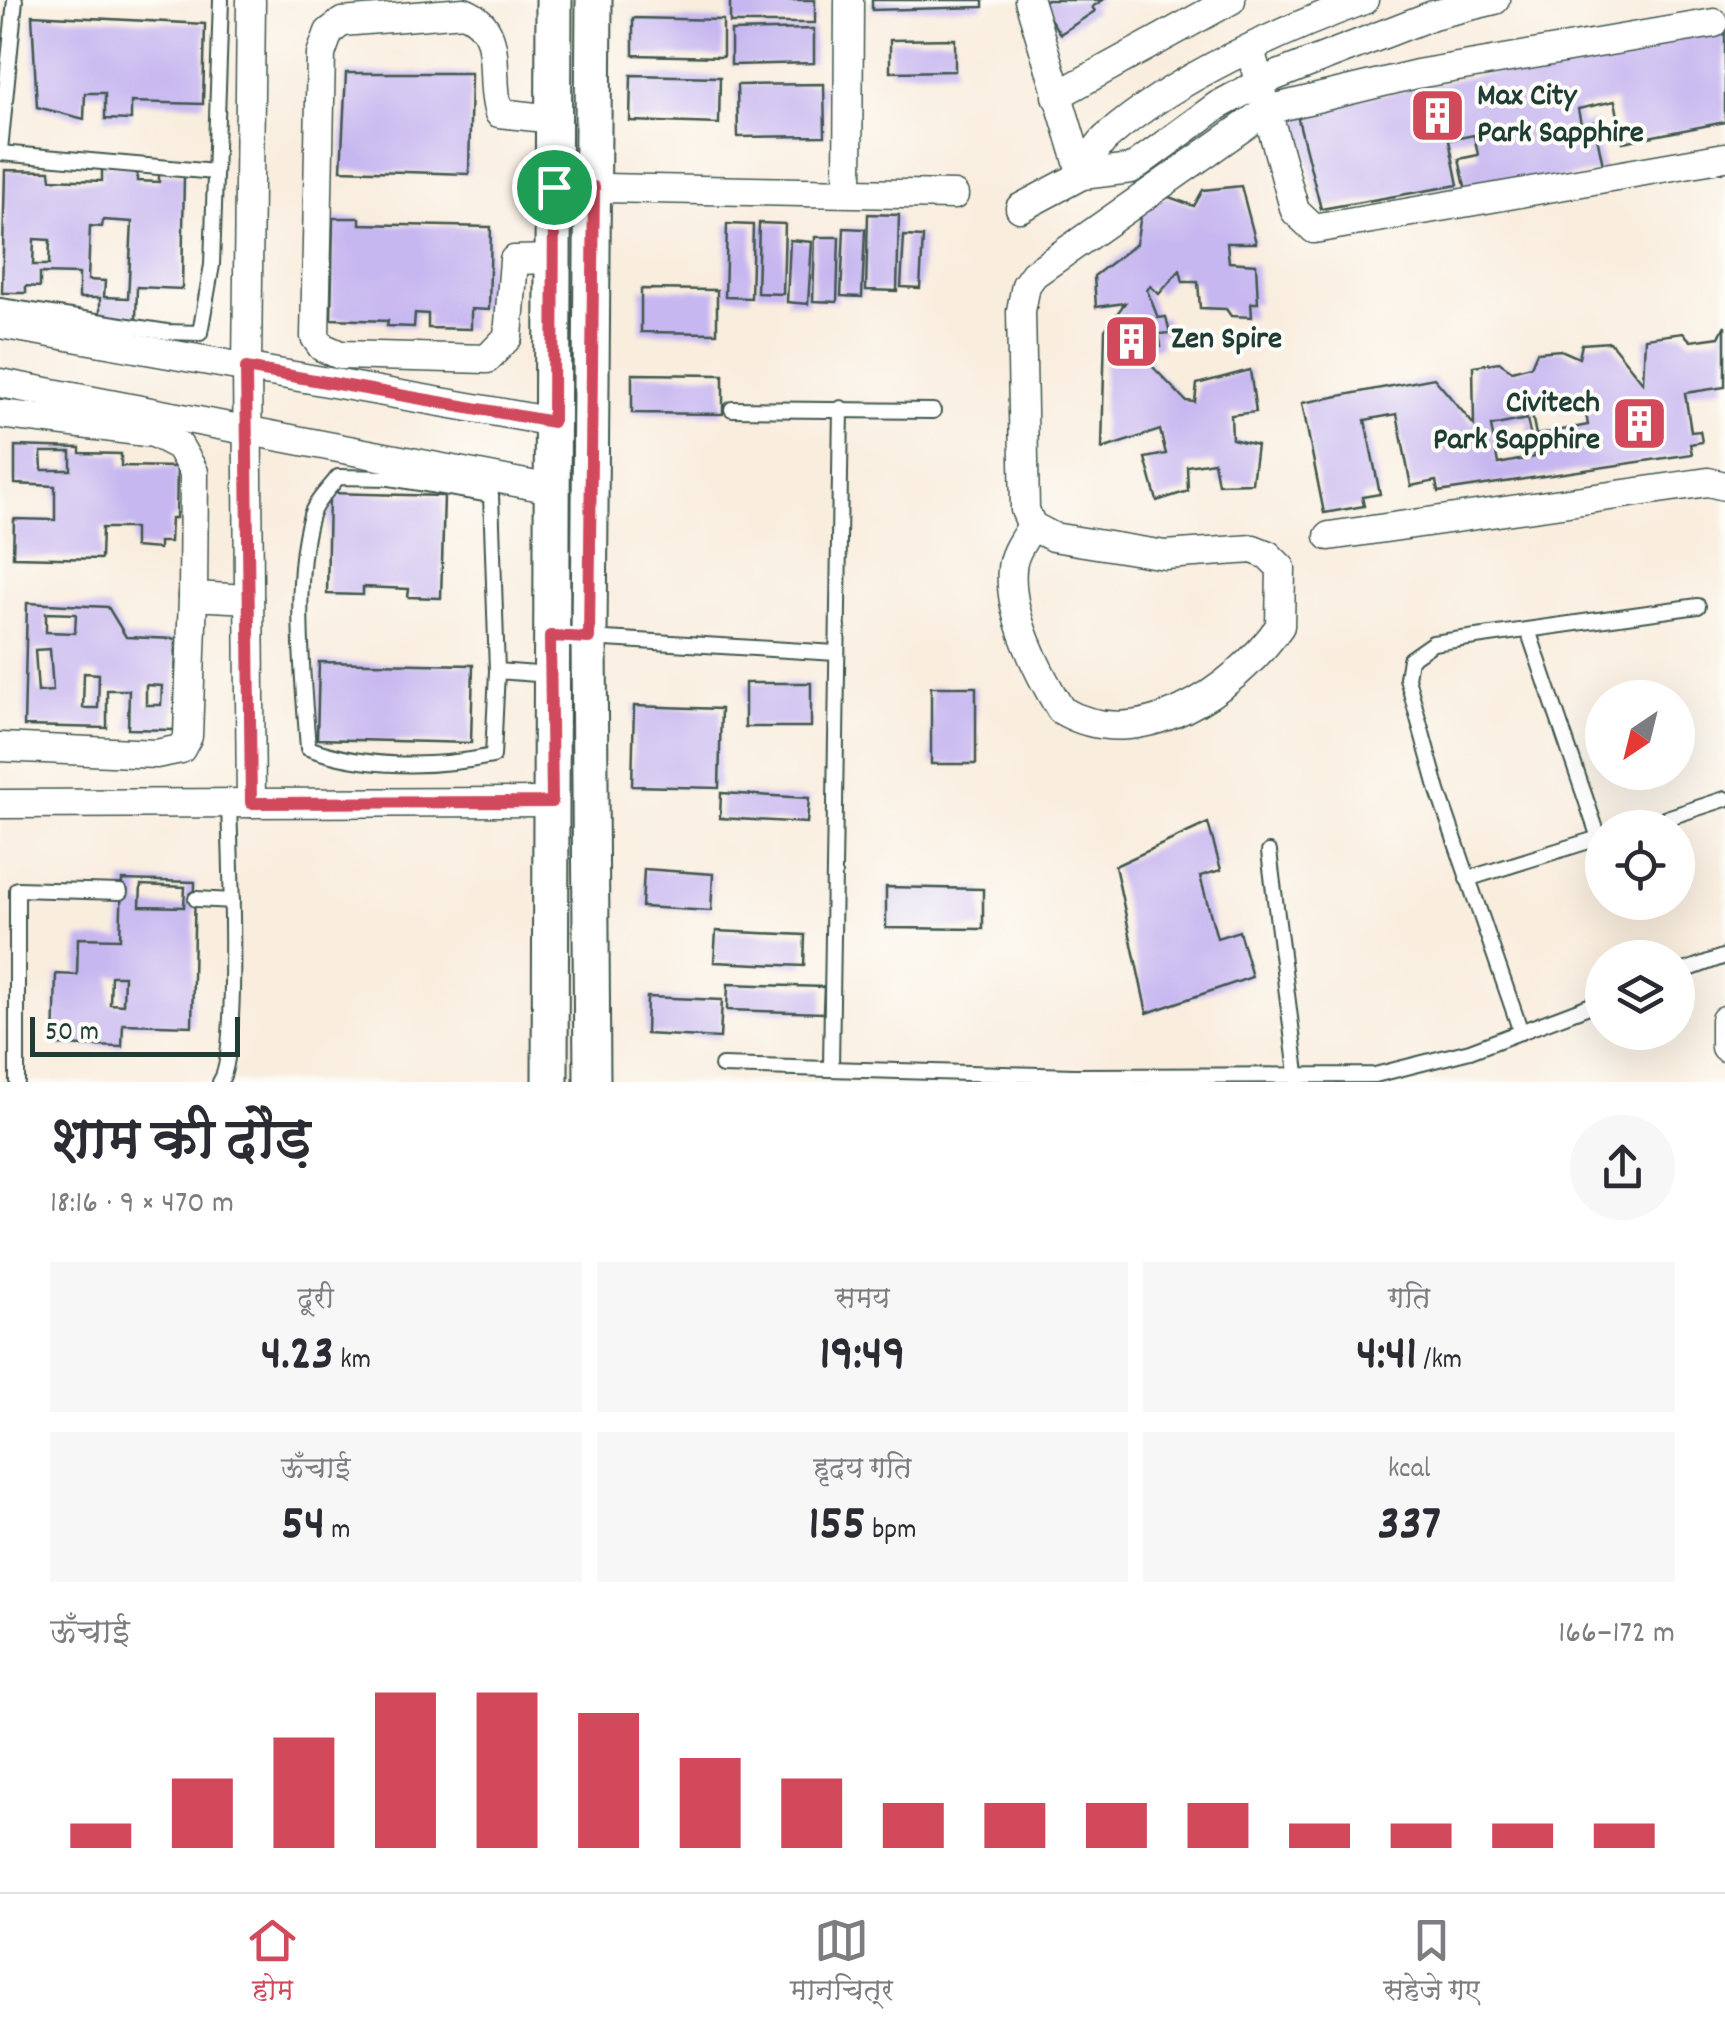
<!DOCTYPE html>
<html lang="hi">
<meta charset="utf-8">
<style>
body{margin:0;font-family:Dekko,"Playpen Sans Deva",sans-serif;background:#f7f7f7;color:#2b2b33;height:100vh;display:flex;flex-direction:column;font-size:38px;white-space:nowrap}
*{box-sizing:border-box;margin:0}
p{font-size:32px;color:#7c7c81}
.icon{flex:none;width:55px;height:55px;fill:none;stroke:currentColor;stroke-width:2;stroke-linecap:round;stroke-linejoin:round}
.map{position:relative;height:1082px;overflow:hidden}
.drawer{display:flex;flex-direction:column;background:#fff;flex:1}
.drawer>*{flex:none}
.needle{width:65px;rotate:215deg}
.fabs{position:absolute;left:1585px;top:680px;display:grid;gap:20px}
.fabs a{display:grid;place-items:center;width:110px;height:110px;border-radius:50%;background:#fff;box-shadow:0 10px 40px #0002;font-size:50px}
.scale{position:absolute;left:30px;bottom:25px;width:210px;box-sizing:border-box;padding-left:10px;border:5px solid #1f3d34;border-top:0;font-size:28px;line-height:35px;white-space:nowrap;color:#1f3d34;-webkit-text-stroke:8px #fdfcf7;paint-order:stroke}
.pin{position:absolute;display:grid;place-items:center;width:85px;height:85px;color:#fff;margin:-42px;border:5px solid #fff;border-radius:50%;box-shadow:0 2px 10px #0007}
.round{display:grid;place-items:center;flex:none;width:105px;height:105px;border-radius:52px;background:#f7f7f7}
.headline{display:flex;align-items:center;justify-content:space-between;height:170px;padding:0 50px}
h1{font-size:55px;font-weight:700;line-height:75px}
.stats{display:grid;grid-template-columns:repeat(3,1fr);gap:15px;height:170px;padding:10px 50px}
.stats div{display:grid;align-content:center;border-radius:0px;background:#f7f7f7;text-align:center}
.stats b{font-size:50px;font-weight:700}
.stats small{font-size:28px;font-weight:400}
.stats p{font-size:28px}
.chart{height:280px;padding:20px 50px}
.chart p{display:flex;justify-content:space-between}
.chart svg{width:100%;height:180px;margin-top:10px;stroke:#d1495b;stroke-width:6}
.tabs{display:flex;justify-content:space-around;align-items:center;height:140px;border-top:2px solid #e1e1e2;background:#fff;font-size:28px;color:#7c7c81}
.tabs a{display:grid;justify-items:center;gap:5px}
.tabs .on{color:#d1495b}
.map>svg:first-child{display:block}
.building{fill:#c7b7f0;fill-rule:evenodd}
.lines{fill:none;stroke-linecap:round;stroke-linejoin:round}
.service-casing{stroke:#40574e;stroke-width:18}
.minor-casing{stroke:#40574e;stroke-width:31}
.tertiary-casing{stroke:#40574e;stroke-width:39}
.service{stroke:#fff;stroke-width:14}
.minor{stroke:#fff;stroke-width:28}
.tertiary{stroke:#fff;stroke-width:35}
.route-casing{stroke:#fff;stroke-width:20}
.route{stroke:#d1495b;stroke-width:12}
.labels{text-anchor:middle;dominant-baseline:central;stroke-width:8;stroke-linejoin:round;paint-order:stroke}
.poi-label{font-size:32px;font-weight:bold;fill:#1f3d34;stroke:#fdfcf7;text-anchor:start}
</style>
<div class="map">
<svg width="1725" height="1082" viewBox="0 0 1725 1082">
<rect width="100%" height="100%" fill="#fdfcf7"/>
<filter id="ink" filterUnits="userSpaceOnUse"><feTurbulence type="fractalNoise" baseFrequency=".01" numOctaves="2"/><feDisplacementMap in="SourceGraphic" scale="20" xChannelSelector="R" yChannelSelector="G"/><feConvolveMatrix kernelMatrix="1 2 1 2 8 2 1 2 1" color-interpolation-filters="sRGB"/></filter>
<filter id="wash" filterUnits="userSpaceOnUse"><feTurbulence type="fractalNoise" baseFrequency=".0048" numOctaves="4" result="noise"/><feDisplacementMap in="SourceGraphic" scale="40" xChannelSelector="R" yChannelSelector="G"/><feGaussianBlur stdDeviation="2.25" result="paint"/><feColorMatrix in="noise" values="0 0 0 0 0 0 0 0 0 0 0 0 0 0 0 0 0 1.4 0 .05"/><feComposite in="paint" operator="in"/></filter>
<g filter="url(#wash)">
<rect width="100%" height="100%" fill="#f9edde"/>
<g id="blocks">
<g class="building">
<rect x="730" y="0" width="85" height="23"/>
<path d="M872,0H983V7L872,10Z"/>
<path d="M1038,0H1103L1092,7L1095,11L1060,34Z"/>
<path d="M32,15L205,24L203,104L131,102V120L105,119V93H85L84,119L37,107Z"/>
<path d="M633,18L723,20V57L633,55Z"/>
<path d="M1725,28V122L1623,142L1615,101L1578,109L1581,124L1594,122L1604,170L1467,196L1459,159L1478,155L1474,135L1449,140L1458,185L1321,209L1296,111Z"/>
<path d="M814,29V63L731,65V31Z"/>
<path d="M955,39V71L890,72V40Z"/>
<path d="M346,73H471L469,174L341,170Z"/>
<path d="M631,75L720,77L719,124L630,121Z"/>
<path d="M824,84L825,136L738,137L737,85Z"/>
<path d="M102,165L137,166V181L159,182V174L184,175L182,289L137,287L136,319L100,318V298H79V274L40,273V287L26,286V293H2L5,170L50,171L51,179L102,181ZM103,220L132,222L128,298L104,297L105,281L88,280L90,226L102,227ZM34,239L50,240L49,265H33Z"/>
<path d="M1241,186L1256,243H1227L1229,262L1256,264L1258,303H1251L1252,317L1231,316L1226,309L1200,308L1198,282H1183L1180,270L1159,294L1150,286L1147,290L1158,318L1166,317L1170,333L1159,334L1161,347L1149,349L1151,365L1186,401L1195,402L1197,384L1250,370L1256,412L1231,415L1232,439L1257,445L1252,483L1218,484L1214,462L1187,466L1188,491L1157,501L1145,458L1166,454L1160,430L1102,449L1105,330L1125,303L1096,307L1094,276L1136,244L1144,198L1169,197L1194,206L1203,190Z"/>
<path d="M868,214L899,215L897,291L866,290Z"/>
<path d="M333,218H360V224L491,227L489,310L471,309V329L428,328V314L415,313L414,327L387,326L388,321L331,319Z"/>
<path d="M759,223L785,224L783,294L757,293Z"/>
<path d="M727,224L753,225L751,298L725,297Z"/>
<path d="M844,228L865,229L862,297L841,296Z"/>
<path d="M904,236L923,237L920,288L901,287Z"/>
<path d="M815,237H839L837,302L813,301Z"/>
<path d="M790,240L812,242L808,304L787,302Z"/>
<path d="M641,289L717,290V333L641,332Z"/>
<path d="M1725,325V387L1685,393L1691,432L1700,431L1702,442L1690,444L1692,454L1438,492L1436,481L1411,486L1397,414L1365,420L1380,494L1362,497L1364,506L1324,513L1302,403L1434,378L1474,425L1473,366L1499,362L1512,371L1531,366L1537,352L1561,350L1579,358L1582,344L1610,342L1643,383L1645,338L1683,333L1691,341L1719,337ZM1559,400L1562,412L1585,408L1588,425L1536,435L1530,405ZM1527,419L1535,457L1498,464L1491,426Z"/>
<path d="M632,374L723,375V414L632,413Z"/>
<path d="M15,446L80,448V453L121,454V466L177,467L176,518H171L170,542H159V549L134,547V528H102L101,559L13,557L14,519L55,520V486L15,484ZM41,452H71V470H42Z"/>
<path d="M329,493L444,496L441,598L408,597L409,589L363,587V595L327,594Z"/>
<path d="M27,603L108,607L126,637L176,639L174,730L128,729L129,690H107V728L24,726ZM46,613L76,614L75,633L46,632ZM50,649L53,691L38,692L35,650ZM84,673L99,674L98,708H83ZM146,685L162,686L161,705H146Z"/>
<path d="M319,662L473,665L471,743L317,739Z"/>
<rect x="745" y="683" width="66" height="44"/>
<rect x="931" y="687" width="45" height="77"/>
<path d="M634,706L721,709L719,788L632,786Z"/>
<path d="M721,793L809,798L807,823L720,818Z"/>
<path d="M1208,823L1221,870L1200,876L1217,938L1239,931L1252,977L1147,1013L1115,866Z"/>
<path d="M644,869L713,874L711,911L642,907Z"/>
<path d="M122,880L195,882L192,1026L123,1024L122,1047L54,1045L56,974L77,975L78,938L120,939ZM141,885L185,887L184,907L140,906ZM111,976H124L123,1005L110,1004Z"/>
<path d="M886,887L983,889V929L886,928Z"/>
<path d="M716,931L805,935L804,966L714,962Z"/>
<path d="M728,984L824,987L823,1013L727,1010Z"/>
<path d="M647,997L722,1000L720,1038L646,1034Z"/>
</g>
</g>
</g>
<g filter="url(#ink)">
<use href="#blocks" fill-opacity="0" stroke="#40574e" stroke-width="2.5"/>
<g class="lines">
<defs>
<g id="service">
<path d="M0,150L15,0"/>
<path d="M0,153L215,172"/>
<path d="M0,306L167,332L200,333L212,265L221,0"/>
<path d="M732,409L933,411"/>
<path d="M1528,630L1599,838"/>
<path d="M589,638L836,653"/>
<path d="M497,671L491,495L390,478L338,477C330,488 315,502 311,515C292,580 303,680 308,748C366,769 433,768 493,756L497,671L550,675"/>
<path d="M1636,828L1725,799"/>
<path d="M1269,852L1298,1081"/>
<path d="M1467,879L1602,837"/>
<path d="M196,899L232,901"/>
<path d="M1678,973L1725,956"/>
<path d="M1521,1032L1438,791L1407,678L1410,659L1433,643L1698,606"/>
<path d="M722,1066L1074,1076L1375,1075L1470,1051L1602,1001"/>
<path d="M831,1067L841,408"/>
<path d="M17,1082V889L120,892"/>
<path d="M220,1082C240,1056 230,848 229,803"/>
</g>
<g id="minor">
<path d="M1029,0L1082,175"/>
<path d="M1250,49L1295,211L1314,229L1725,157"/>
<path d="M1056,96L1231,0"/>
<path d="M1082,175C1089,163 1096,146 1107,137C1171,80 1284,29 1364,0"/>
<path d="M554,187L954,195"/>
<path d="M848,192L849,0"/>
<path d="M1020,208L1082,175L1131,169L1217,106L1265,80L1433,15L1495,0"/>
<path d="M554,259L514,260L508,337L487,359L340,355L322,347L315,337L321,54L329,32L342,22L464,12C507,29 487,77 499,113L554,119"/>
<path d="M0,324L553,422"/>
<path d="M0,383L552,489"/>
<path d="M0,414L154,433L179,446L194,472L193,596"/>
<path d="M1032,526C1024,539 1013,553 1012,569C1008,614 1038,673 1061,710C1138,756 1234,691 1280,626L1281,568L1268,555L1253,549L1165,555L1053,537L1032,526L1025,510L1021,311L1026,285L1034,274L1267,110L1417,74L1714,23"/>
<path d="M1329,536L1708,482L1725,486"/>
<path d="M0,747L156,754L181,749L188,736L193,596L249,599"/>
<path d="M251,803L247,368L251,0"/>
<path d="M0,804L552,802"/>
<path d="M1725,1020V1047"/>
</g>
<g id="tertiary">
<path d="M550,1082L554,0"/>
<path d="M592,1082L589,638L594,0"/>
</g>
</defs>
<use href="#service" class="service-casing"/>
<use href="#minor" class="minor-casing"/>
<use href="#tertiary" class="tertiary-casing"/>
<use href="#service" class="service"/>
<use href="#minor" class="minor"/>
<use href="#tertiary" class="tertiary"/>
</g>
</g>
<g class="lines" filter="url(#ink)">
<defs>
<path id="route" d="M554,187H594L589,638L550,636L552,802L251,803L246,368L553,422Z"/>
</defs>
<use href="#route" class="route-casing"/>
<use href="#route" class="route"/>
</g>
<defs>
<symbol id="building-square" viewBox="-11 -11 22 22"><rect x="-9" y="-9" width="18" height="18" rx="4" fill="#d1495b" stroke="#fdfcf7"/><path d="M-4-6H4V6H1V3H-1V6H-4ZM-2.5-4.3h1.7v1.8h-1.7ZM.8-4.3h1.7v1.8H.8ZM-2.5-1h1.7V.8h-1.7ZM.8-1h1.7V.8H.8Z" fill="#fff"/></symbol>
</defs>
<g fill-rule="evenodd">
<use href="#building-square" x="1406" y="84" width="63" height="63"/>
<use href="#building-square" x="1100" y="310" width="63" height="63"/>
<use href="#building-square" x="1608" y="392" width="63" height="63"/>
</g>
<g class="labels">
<g class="poi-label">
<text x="1477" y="98">Max City<tspan x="1477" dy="37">Park Sapphire</tspan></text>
<text x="1171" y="341">Zen Spire</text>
<text x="1600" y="405" text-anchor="end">Civitech<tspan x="1600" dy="37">Park Sapphire</tspan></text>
</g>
</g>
</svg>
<div class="fabs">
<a><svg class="needle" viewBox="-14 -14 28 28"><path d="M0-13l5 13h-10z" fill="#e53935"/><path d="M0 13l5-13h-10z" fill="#7c7c81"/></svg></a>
<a><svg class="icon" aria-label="locate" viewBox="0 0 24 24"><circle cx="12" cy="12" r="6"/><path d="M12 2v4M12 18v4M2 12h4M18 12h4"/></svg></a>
<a><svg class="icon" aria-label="layers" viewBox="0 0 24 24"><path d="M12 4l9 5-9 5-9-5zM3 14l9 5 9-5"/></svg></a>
</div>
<div class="scale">50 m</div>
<div class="pin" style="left:554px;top:187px;background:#1e9e55"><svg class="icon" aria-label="arrive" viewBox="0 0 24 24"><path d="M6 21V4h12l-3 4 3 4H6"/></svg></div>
</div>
<section class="drawer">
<div class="headline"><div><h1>शाम की दौड़</h1><p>18:16 · 9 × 470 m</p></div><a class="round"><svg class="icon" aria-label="share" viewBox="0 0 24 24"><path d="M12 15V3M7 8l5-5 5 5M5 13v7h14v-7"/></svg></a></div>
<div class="stats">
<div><p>दूरी</p><b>4.23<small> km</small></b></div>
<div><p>समय</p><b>19:49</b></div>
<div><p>गति</p><b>4:41<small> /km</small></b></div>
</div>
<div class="stats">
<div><p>ऊँचाई</p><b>54<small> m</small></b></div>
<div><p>हृदय गति</p><b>155<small> bpm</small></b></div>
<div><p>kcal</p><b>337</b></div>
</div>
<div class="chart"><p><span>ऊँचाई</span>166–172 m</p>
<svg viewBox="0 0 160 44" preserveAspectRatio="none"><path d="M5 44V38M15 44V27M25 44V17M35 44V6M45 44V6M55 44V11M65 44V22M75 44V27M85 44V33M95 44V33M105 44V33M115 44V33M125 44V38M135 44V38M145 44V38M155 44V38"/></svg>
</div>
</section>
<nav class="tabs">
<a class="on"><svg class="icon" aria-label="home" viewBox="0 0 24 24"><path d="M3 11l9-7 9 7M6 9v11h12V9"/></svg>होम</a>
<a><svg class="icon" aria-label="map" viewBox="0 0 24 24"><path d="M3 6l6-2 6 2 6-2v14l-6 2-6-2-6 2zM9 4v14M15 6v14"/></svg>मानचित्र</a>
<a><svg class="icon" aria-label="saved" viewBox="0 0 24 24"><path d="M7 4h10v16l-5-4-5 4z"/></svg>सहेजे गए</a>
</nav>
